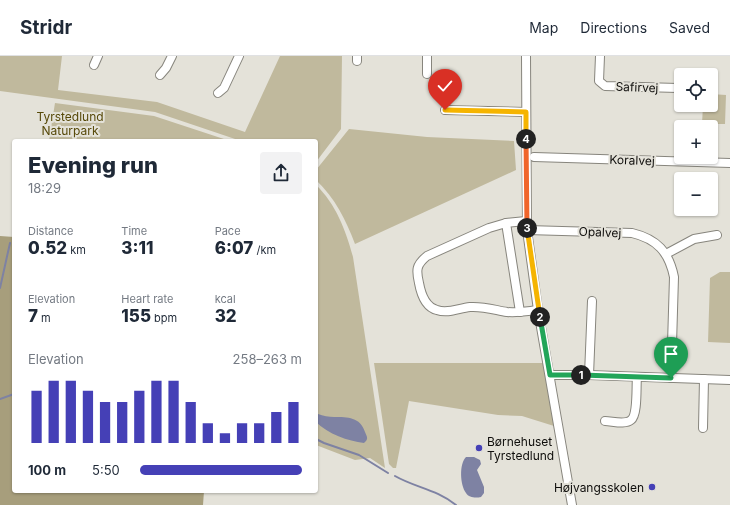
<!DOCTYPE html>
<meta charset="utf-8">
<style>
body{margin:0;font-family:Inter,sans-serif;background:#f2f2f3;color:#1f2937;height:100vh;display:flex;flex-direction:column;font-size:15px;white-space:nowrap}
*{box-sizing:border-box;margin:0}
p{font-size:13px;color:#747a83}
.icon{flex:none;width:22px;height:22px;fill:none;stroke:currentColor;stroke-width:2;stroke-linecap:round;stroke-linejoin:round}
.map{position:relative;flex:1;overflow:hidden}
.side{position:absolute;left:12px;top:83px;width:306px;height:354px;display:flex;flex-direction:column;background:#fff;border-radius:4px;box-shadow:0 1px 3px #0004}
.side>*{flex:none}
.tools{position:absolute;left:674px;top:12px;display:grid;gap:8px}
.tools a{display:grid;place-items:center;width:44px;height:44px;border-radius:4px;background:#fff;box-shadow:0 1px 3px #0004;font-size:20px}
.pin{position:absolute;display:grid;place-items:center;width:34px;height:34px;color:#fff;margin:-41px -17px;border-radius:50% 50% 50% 0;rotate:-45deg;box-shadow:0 0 4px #0007}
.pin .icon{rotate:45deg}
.km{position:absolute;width:20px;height:20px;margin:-10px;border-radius:50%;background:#222;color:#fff;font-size:11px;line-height:20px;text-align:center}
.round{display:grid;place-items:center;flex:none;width:42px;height:42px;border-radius:4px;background:#f2f2f3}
.overview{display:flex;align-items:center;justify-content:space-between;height:68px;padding:0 16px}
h1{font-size:22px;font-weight:800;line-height:30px}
.stats{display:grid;grid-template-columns:repeat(3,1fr);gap:6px;height:68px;padding:4px 16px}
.stats div{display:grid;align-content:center}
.stats b{font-size:17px;font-weight:800}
.stats small{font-size:11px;font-weight:400}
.stats p{font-size:11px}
.chart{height:112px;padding:8px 16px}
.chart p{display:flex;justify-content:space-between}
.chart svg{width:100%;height:72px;margin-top:4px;stroke:#4540b6;stroke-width:6}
ul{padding:0 16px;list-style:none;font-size:13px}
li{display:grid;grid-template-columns:64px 48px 1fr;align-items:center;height:30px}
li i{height:10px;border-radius:5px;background:#4540b6}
header{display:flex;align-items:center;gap:24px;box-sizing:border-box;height:56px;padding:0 20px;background:#fff;border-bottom:1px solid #e0e1e3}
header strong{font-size:19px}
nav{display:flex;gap:22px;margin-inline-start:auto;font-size:14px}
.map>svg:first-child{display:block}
.green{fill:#c0b99d}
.forest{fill:#a79e7c}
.water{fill:#7e82a3}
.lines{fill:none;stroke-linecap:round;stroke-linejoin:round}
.stream{stroke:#7e82a3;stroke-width:2}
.minor-casing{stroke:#87857d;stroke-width:10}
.minor{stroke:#fff;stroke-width:8}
.split-1-casing{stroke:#fff;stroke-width:8}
.split-2-casing{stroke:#fff;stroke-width:8}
.split-3-casing{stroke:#fff;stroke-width:8}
.split-4-casing{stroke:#fff;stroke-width:8}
.split-5-casing{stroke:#fff;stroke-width:8}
.split-1{stroke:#22a559;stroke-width:5}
.split-2{stroke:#22a559;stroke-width:5}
.split-3{stroke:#f5b400;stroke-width:5}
.split-4{stroke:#f0652b;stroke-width:5}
.split-5{stroke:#f5b400;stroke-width:5}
.poi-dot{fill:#4540b6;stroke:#e4e2d9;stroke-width:1.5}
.labels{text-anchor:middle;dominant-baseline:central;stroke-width:4;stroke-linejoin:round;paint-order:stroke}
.street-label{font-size:12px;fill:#0f0e0c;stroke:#e4e2d9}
.park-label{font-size:12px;fill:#574909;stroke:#e4e2d9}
.poi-label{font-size:12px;fill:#0f0e0c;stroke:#e4e2d9;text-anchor:start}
</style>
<header>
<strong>Stridr</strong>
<nav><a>Map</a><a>Directions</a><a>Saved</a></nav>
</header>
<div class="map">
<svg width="730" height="449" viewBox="0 0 730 449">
<rect width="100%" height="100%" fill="#e4e2d9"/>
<g class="green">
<path d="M0,0H62L58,34L157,46L245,76L280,0H342L341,73L316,106V85H241L155,56L0,35Z"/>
<path d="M711,38L726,39L725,68H702L703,49H711Z"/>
<path d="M55,47L154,60L230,85H49Z"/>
<path d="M349,73L427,81L514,85L516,114L355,188C346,164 335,142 316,124V114Z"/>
<path d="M316,129C336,148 346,175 353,201L385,412L370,402L355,404L316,389Z"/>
<path d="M720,216H730V287L708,286L710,222Z"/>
<path d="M374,307H543L554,370L522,360L498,359L409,345L396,412H393L389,408Z"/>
</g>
<path class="forest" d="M0,180L14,181V435H204L203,449H0Z"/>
<g class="water">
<path d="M318,358C323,360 329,361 334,361C348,361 360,361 365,376C367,381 369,383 364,387C348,385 328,378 316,366V360Z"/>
<path d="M466,401H474L480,404L481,408L477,414L484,431V437L481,441C476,442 469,442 466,437C460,429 459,408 466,401Z"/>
</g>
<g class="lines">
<g class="stream">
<path d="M0,232L10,187"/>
<path d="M0,343L14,338"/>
<path d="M316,383L324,387L359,399L388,417"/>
<path d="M395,420C416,432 436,433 456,449"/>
</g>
<defs>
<g id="minor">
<path d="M526,0L527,174L538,254L572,449"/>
<path d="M600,0L599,25L605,30L678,32"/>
<path d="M357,5V0"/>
<path d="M94,9L98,0"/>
<path d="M427,18V0"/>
<path d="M160,19L166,12L172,0"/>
<path d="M218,37L224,32L239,0"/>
<path d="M445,54L526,56"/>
<path d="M534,101L730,107"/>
<path d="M526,165L506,167L489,172L427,200C416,209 416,214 419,227C421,238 425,251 437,254C448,258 459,252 470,251C483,250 495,254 507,256C518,257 528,255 538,254"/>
<path d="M506,167L520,256"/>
<path d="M527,174L632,177C657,183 669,196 674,221L671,322"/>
<path d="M666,198L694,183L717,179"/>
<path d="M550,319H589L730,324"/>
<path d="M589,319L592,245"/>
<path d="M605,365C612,365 625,369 631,364C638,359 636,330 637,321"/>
<path d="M703,372L704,323"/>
</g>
</defs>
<use href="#minor" class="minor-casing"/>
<use href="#minor" class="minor"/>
</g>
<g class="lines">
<defs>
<path id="split-1" d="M581,319L671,322"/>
<path id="split-2" d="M540,261L550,319H581"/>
<path id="split-3" d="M527,172L540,261"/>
<path id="split-4" d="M526,83L527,172"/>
<path id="split-5" d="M445,54L526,56V83"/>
</defs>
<use href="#split-1" class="split-1-casing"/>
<use href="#split-2" class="split-2-casing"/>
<use href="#split-3" class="split-3-casing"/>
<use href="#split-4" class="split-4-casing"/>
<use href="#split-5" class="split-5-casing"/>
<use href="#split-1" class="split-1"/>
<use href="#split-2" class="split-2"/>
<use href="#split-3" class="split-3"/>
<use href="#split-4" class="split-4"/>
<use href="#split-5" class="split-5"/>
</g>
<g class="poi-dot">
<circle cx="479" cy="392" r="4"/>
<circle cx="652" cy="431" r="4"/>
</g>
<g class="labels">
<g class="street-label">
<text transform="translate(637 31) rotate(2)">Safirvej</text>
<text transform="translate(632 104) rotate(2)">Koralvej</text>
<text transform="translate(600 176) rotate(2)">Opalvej</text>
</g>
<g class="park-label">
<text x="70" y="60">Tyrstedlund<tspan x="70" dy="14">Naturpark</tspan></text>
</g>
<g class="poi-label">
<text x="487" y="385">Børnehuset<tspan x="487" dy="14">Tyrstedlund</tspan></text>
<text x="644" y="431" text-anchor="end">Højvangsskolen</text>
</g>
</g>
</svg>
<div class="tools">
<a><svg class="icon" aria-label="locate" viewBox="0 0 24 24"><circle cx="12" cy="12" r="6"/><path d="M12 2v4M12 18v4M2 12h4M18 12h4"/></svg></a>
<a>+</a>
<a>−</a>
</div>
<div class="pin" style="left:671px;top:322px;background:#1e9e55"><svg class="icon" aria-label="arrive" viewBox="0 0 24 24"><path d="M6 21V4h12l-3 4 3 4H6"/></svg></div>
<div class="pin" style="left:445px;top:54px;background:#d93025"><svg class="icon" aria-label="check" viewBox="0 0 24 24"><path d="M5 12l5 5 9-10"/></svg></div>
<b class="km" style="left:581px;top:319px">1</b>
<b class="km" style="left:540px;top:261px">2</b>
<b class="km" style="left:527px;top:172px">3</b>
<b class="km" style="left:526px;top:83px">4</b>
<section class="side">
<div class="overview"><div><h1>Evening run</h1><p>18:29</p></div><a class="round"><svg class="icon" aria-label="share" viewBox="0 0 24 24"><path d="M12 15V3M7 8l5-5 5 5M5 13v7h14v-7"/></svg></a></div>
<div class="stats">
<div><p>Distance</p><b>0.52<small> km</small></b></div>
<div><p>Time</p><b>3:11</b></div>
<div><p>Pace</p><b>6:07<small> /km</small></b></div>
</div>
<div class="stats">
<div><p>Elevation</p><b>7<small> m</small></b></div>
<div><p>Heart rate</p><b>155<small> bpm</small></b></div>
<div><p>kcal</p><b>32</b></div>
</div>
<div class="chart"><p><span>Elevation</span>258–263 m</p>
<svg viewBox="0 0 160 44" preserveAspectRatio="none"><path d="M5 44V12M15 44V6M25 44V6M35 44V12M45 44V19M55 44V19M65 44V12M75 44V6M85 44V6M95 44V19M105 44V32M115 44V38M125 44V32M135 44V32M145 44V25M155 44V19"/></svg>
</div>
<ul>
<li><b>100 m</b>5:50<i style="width:100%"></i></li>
</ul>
</section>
</div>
